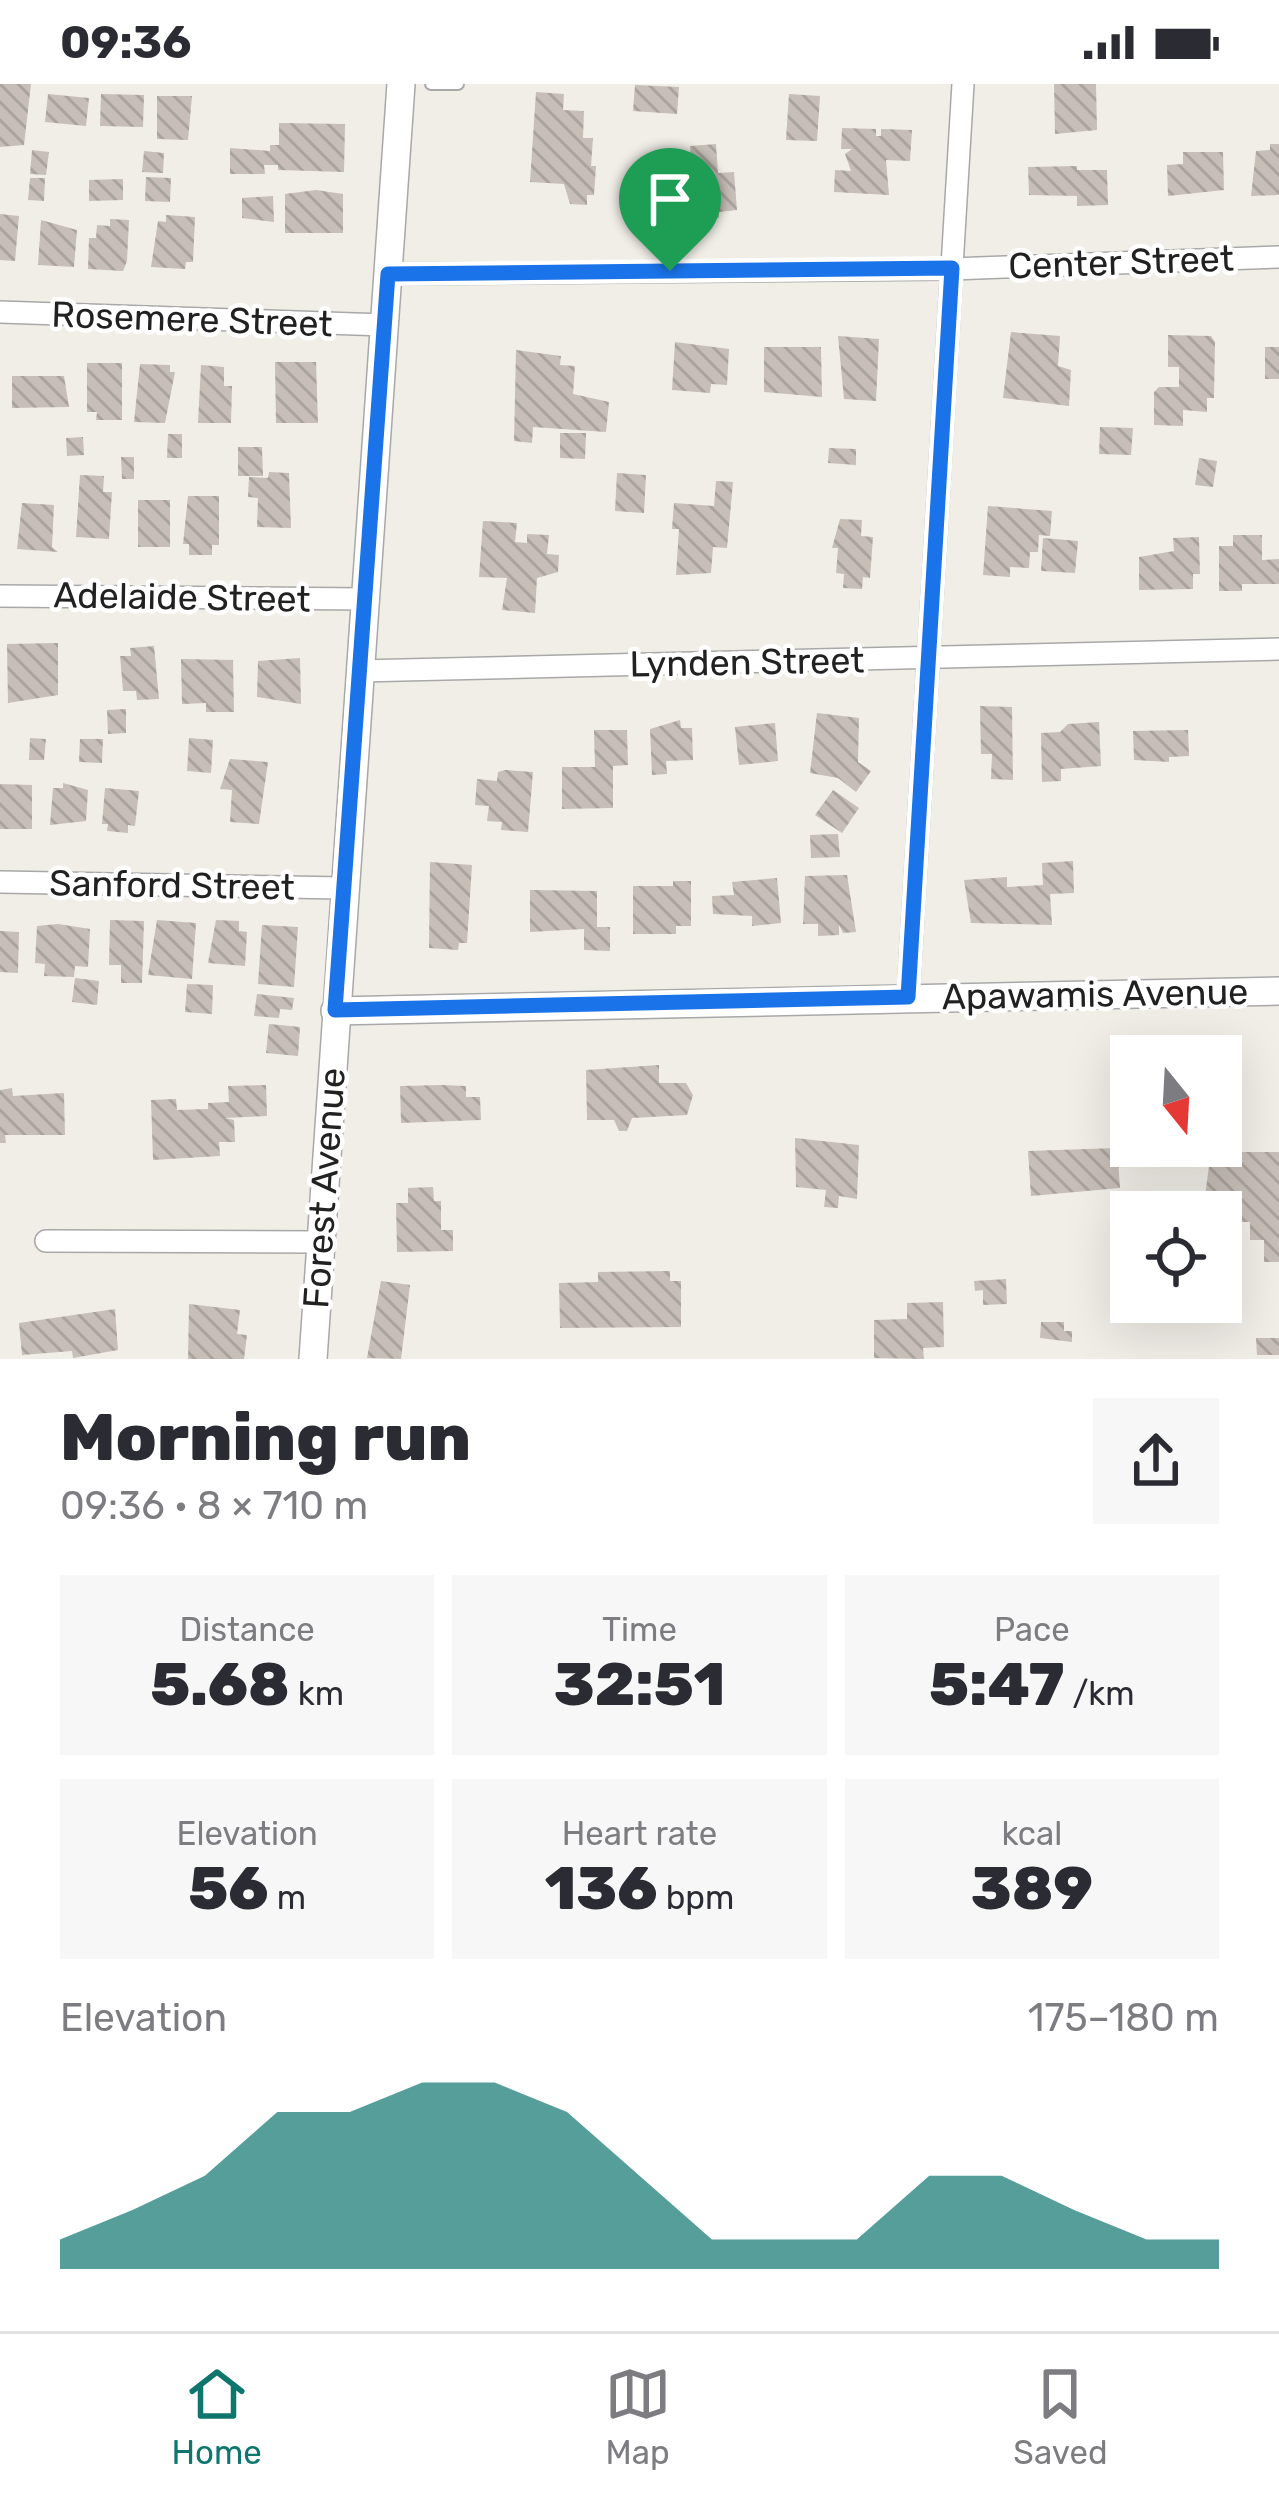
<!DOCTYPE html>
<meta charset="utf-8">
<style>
body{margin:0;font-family:Rubik,sans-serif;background:#f7f7f7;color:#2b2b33;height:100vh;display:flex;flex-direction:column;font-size:45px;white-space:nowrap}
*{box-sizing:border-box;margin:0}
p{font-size:39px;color:#7c7c81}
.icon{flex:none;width:66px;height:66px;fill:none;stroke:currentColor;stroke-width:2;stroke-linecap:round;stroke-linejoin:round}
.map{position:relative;height:1275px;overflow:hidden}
.details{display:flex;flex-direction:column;background:#fff;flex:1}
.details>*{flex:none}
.needle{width:78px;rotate:162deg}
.fabs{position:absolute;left:1110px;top:951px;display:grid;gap:24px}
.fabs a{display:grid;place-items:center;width:132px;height:132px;border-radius:0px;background:#fff;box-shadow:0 12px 48px #0002;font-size:60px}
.pin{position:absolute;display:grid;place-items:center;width:102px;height:102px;color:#fff;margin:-123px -51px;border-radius:50% 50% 50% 0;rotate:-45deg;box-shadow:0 0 12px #0007}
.pin .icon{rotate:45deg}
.round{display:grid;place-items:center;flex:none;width:126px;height:126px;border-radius:0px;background:#f7f7f7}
.overview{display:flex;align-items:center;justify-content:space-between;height:204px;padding:0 60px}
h1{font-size:66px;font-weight:800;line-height:90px}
.stats{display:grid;grid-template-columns:repeat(3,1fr);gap:18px;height:204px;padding:12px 60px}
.stats div{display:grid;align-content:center;border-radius:0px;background:#f7f7f7;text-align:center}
.stats b{font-size:60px;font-weight:800}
.stats small{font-size:33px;font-weight:400}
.stats p{font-size:33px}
.chart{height:336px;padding:24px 60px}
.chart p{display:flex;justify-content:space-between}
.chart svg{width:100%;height:216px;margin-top:12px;fill:#0f766e;opacity:.7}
.status{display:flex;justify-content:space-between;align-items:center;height:84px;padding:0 60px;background:#fff;direction:ltr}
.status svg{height:33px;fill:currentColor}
.dock{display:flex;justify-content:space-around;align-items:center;height:168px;border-top:3px solid #e1e1e2;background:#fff;font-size:33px;color:#7c7c81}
.dock a{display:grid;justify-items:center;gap:6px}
.dock .active{color:#0f766e}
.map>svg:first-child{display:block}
.building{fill:url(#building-back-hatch)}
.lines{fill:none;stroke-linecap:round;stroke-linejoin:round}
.service-casing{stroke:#a8a8a8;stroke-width:14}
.minor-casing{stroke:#a8a8a8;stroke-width:24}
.tertiary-casing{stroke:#a8a8a8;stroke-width:30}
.service{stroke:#fff;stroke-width:10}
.minor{stroke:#fff;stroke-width:21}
.tertiary{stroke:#fff;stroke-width:27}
.route-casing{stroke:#fff;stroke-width:24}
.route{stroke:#1a73e8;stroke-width:15}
.labels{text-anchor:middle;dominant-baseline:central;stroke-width:9;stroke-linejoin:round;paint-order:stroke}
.street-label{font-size:36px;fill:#212121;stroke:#fff}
</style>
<div class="status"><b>09:36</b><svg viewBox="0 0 49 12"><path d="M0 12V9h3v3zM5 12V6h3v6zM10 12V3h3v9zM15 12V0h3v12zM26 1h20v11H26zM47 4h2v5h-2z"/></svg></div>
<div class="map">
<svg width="1279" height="1275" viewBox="0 0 1279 1275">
<defs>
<pattern id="building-back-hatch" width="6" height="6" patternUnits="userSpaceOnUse" patternTransform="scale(3)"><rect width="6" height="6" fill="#c6beb7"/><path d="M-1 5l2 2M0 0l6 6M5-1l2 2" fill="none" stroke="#aaa39d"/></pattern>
</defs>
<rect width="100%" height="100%" fill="#f1eee8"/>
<g class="building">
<path d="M0,0H31L24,61L0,63Z"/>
<path d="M1054,0H1096L1097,46L1055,50Z"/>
<path d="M635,1L679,3L677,30L633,27Z"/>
<path d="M536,8L564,10L563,26L584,27L583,54H593L591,82H596L594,111H587V121L570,120L564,100L530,98Z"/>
<path d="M48,10L89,14L86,42L45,38Z"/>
<path d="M101,10L144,11L143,43L100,42Z"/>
<path d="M789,10L820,12L817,57L786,56Z"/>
<path d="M157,12H192L188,56L157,55Z"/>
<path d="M279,39L345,40L344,88L278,86V81H264L265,90H230V64L270,67V61H279Z"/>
<path d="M842,44L876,45V52H881V45L912,46L910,77L886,76L889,111L834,108L835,86L851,87L845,70L852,65H841Z"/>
<path d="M716,60L718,89L734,88L737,126L719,128V134L694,136L690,62Z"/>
<path d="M1270,60H1279V111L1251,112L1256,67L1270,66Z"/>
<path d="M32,66L49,68L46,91L30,90Z"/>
<path d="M144,67L164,69L163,89L142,88Z"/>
<path d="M1183,68H1223L1224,106L1168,112L1167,81L1183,80Z"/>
<path d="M1077,82V86H1107L1108,121L1077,122V112L1029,111L1028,83Z"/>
<path d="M146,93L171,94L170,118L145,117Z"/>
<path d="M30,94H45L44,117L28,116Z"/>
<path d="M123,95V116L89,117V96Z"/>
<path d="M316,106L343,110V149H285V110Z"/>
<path d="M273,112L274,138L242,134V114Z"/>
<path d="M0,130L19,132L15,177L0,176Z"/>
<path d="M166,131L195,133L193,178H186L185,185L151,183L158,137L166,138Z"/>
<path d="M110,135L129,136L127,177L123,187L88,185L89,154H96L97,141L110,142Z"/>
<path d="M41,136L77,146L74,183L38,181Z"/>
<path d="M1011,248L1060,252L1058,282L1071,286L1069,322L1003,314Z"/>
<path d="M1168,251L1211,252L1215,258L1214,314H1207V328L1183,326V342L1154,341V308L1159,303H1179V283H1168Z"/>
<path d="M838,252L879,255L876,317L844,315Z"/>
<path d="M675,258L729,265L727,301L711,300L710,309L672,306Z"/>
<path d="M764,263H821L822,313L764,308Z"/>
<rect x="1265" y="263" width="14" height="32"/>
<path d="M516,266L561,272L560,281L575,282L573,310L609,318L606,348L533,343L532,359L514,357Z"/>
<path d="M275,278H316L318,339H276Z"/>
<path d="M87,279H122V336H96L97,328H87Z"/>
<path d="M140,280L170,281V288H175L165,339L134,338Z"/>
<path d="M201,281L224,283V302H232L231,339H198Z"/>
<path d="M12,292H64L69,323L12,324Z"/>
<path d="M1100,343L1133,344L1131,371L1099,370Z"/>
<path d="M560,349H586L585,375L560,374Z"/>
<path d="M168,350H182V374H167Z"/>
<path d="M83,353L84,371L67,372L66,354Z"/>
<path d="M238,363H262L263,392H238Z"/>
<path d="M829,364L856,365V381L828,379Z"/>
<path d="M121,373H134V395H122Z"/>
<path d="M1199,374L1217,377L1213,403L1195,401Z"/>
<path d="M269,388L289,389L291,444L257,443L258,414L248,413L249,393L268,394Z"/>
<path d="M617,389L646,391L644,429L615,427Z"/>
<path d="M80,391L104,392L103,408H112L109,455L76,453Z"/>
<path d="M716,397L733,398L727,464L713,463L711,489L676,491L679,445H672L674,419L714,422Z"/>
<path d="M188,412H219V461H212V471H189V460H183Z"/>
<rect x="138" y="416" width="32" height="47"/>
<path d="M22,419L54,421L52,463L58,468L17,465Z"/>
<path d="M988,422L1052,427L1050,452L1039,451L1038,468H1030L1029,484L1010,483V493L983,491Z"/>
<path d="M840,435L862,436L861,452L873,453L870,494L863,493L862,505L843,504L844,490L836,489L838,464H832Z"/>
<path d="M483,437L517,439L515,458L527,459V450L549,451L547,470L559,471L558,488L537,494L535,529L502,526L507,494L479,493Z"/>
<path d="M1233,451H1262V476L1279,475V500H1242V507H1219V462H1233Z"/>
<path d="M1199,453L1200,490H1193V505L1139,506V473L1174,467L1173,454Z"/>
<path d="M1043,454L1078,457L1075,489L1041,487Z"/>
<path d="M58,559V611L8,619L7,560Z"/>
<path d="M154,562L159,615L137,616L136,607H123L120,572H131L130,564Z"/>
<path d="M300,574L301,620L257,613L258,577Z"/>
<path d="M181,575L233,576L234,628H206V619L182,620Z"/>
<path d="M980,622L1012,623L1013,696L991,695L992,670H981Z"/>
<path d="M126,625V649L108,650L107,626Z"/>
<path d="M817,629L859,634L858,678L871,687L856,708L838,694L810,689Z"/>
<path d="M680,636L681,644H692L693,676L666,677L667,690L652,691L650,645Z"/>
<path d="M1099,638L1101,682L1061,685V697L1042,698L1041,649L1060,648L1068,640Z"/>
<path d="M775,639L778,677L739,681L735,643Z"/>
<path d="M594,646H627L628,681L613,682V724L562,725V683H595Z"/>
<path d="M1188,646L1189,672L1169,673V678L1134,676L1133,647Z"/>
<path d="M30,654L46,655L44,676H29Z"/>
<path d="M189,654L213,656L211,689L187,687Z"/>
<path d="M80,655H103L102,679L79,678Z"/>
<path d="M230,675L268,678L259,740L230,738L232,706L220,705Z"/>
<path d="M505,686L533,688L528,748L501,746L502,738L487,737L489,722L475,721L477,695L497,697L498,688Z"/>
<path d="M63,699L88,706L86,737L50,741L53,704H63Z"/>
<path d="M0,700L32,701V745H0Z"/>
<path d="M105,704L139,707L135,742L128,741V749L107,747L108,740H102Z"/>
<path d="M833,706L859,724L842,749L815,731Z"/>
<path d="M838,750L840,773L811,774L810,751Z"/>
<path d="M1073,777L1074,809L1050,810L1052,841L971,839L964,796L1007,793V803L1043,801L1042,779Z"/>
<path d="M430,778L472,781L467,859H459L458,866L429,864Z"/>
<path d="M847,791L856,848L843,849L839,841V851L818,852V840H803L805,792Z"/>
<path d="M777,794L781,839L752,842V832L713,830L712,812L734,811L732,798Z"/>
<path d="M673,797H691V842H676V850H633V802H673Z"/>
<path d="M530,806L597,807V843H610V867L584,866V845L530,848Z"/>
<path d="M110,836L144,837L142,899H121V881H109Z"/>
<path d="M157,836L196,839L192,895L148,891Z"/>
<path d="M216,836L239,837V847L247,848L245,882L208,879Z"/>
<path d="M58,840L90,845L88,883L75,882L74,893L44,892L45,880L35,879L37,842Z"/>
<path d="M262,841L298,843L294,903L258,900Z"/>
<path d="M0,847L19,848L18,889L0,888Z"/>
<path d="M75,894L99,897L97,921L72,918Z"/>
<path d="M187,900L213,901L212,930L185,928Z"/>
<path d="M257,910L294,914L292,926L280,925L279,934L254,932Z"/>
<path d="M269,940L300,943L298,972L266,969Z"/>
<path d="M659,981V999H686L693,1011L687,1031L632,1034L627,1047H619L614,1036H587L586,986Z"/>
<path d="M266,1001L267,1032L225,1034L234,1036L235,1058H219L220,1072L153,1076L151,1016L176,1015L177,1026L208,1025V1019L229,1018L228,1002Z"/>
<path d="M442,1001L466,1002V1013H480L481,1036L401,1039L400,1002Z"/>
<path d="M12,1004L13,1012L64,1009L65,1051H5L6,1059H0V1006Z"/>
<path d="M795,1054L859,1061L857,1115L839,1112L838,1124L824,1123L826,1106L796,1103Z"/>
<path d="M1117,1064L1120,1104L1031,1112L1028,1067Z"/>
<path d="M1235,1068H1279V1178H1264V1156H1250V1138H1221V1128H1203L1210,1074H1235Z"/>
<path d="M433,1103L434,1117H441V1146H453V1167L397,1168L396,1119H408V1104Z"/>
<path d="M670,1187V1197H681V1243L560,1244L559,1199L598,1198V1188Z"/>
<path d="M1006,1195L1007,1220L983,1221V1206L975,1207L974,1197Z"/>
<path d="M381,1197L410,1201L401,1275L367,1274Z"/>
<path d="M943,1218L944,1263L923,1264L924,1275L874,1274V1236L907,1235V1219Z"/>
<path d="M189,1220L240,1226L237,1250L247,1251L244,1275H188Z"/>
<path d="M115,1225L118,1266L73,1274L72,1267L22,1271L19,1239Z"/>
<path d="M1041,1238H1064V1247H1072V1258L1040,1254Z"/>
<path d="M1256,1254H1279V1271H1257Z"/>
</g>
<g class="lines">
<defs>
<path id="service" d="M431,0H458"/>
<g id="minor">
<path d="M387,190L952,185L1279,173"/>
<path d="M0,228L384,241"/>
<path d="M0,512L365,515"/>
<path d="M359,587L1279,565"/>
<path d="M0,798L344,804"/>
<path d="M908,913L963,0"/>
<path d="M46,1157L320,1158"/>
</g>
<g id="tertiary">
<path d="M335,927L1279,907"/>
<path d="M313,1275L401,0"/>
</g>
</defs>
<use href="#service" class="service-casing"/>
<use href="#minor" class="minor-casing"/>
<use href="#tertiary" class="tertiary-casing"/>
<use href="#service" class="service"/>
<use href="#minor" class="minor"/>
<use href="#tertiary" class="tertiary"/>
</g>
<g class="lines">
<defs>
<path id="route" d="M952,184L908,913L335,926L388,190Z"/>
</defs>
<use href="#route" class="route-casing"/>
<use href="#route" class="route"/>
</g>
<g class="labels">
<g class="street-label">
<text transform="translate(1121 178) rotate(-2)">Center Street</text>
<text transform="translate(192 235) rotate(2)">Rosemere Street</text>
<text transform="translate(182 513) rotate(1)">Adelaide Street</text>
<text transform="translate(747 578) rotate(-1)">Lynden Street</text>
<text transform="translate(172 801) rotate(1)">Sanford Street</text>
<text transform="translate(1095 910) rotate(-1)">Apawamis Avenue</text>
<text transform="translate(324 1104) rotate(-86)">Forest Avenue</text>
</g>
</g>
</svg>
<div class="fabs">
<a><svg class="needle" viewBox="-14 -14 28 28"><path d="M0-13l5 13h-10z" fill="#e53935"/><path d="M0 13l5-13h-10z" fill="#7c7c81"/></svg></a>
<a><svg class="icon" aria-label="locate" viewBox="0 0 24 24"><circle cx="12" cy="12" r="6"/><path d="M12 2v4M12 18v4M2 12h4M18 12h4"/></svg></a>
</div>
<div class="pin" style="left:670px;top:187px;background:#1e9e55"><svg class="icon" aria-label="arrive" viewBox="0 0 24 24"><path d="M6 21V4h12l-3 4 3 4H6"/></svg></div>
</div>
<section class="details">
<div class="overview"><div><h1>Morning run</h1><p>09:36 · 8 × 710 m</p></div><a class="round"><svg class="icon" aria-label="share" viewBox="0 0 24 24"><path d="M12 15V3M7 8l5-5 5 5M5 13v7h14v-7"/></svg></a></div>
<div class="stats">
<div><p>Distance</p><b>5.68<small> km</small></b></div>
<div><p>Time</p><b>32:51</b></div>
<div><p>Pace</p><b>5:47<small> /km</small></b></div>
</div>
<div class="stats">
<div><p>Elevation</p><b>56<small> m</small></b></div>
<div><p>Heart rate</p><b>136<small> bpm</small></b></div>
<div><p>kcal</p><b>389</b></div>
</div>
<div class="chart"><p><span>Elevation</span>175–180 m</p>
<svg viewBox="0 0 160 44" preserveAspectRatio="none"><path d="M0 44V38L10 32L20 25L30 12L40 12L50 6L60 6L70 12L80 25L90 38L100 38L110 38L120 25L130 25L140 32L150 38L160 38V44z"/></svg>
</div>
</section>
<nav class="dock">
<a class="active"><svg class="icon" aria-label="home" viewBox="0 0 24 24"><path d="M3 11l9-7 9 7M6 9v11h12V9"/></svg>Home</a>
<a><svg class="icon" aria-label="map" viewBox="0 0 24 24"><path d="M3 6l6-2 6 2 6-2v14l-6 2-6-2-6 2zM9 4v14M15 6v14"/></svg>Map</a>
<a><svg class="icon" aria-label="saved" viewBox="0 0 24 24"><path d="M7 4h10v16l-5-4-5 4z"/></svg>Saved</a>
</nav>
